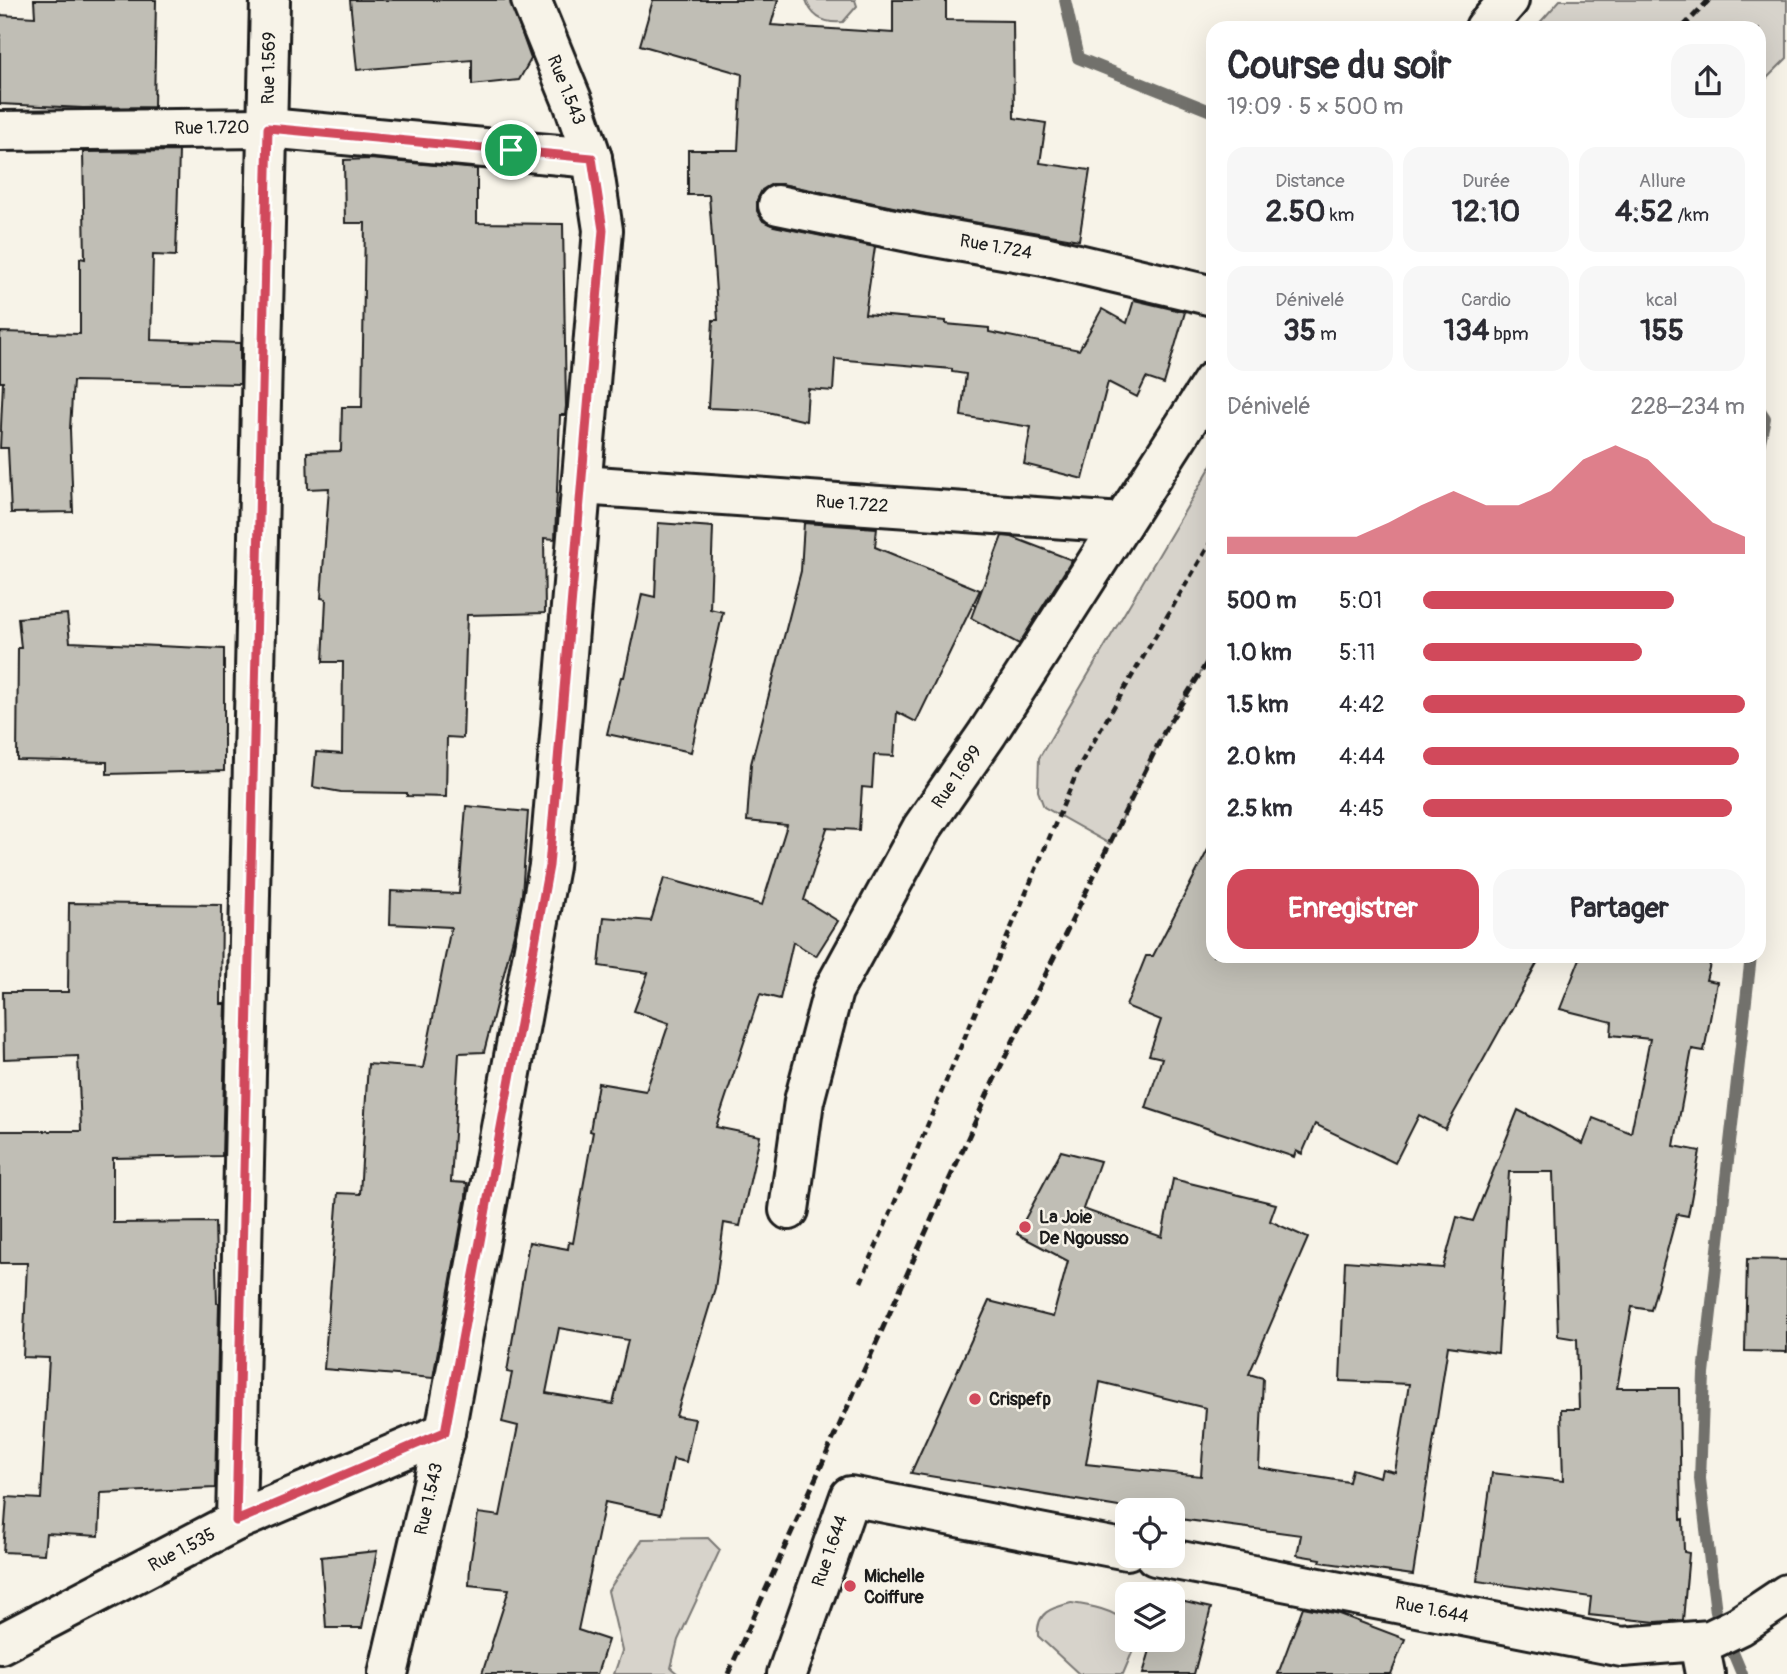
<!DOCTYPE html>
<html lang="fr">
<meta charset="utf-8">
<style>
body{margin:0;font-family:Pangolin,sans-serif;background:#f7f7f7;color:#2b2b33;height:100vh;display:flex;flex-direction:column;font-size:26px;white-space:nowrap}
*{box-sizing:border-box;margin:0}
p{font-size:23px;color:#7c7c81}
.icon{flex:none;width:38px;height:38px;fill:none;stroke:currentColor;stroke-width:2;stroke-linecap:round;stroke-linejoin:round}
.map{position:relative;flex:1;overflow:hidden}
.details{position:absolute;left:1206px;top:21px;width:560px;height:942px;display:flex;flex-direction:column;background:#fff;border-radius:21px;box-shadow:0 7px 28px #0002}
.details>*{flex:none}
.tools{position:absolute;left:1115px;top:1498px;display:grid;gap:14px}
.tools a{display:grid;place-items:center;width:70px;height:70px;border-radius:14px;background:#fff;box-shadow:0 7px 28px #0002;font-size:35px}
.pin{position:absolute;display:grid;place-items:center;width:60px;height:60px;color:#fff;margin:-30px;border:4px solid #fff;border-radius:50%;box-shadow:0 2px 7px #0007}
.round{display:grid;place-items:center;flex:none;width:74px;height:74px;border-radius:21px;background:#f7f7f7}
.headline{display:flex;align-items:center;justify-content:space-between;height:119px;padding:0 21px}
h1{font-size:38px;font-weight:800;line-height:52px}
.figures{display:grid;grid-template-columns:repeat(3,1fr);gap:10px;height:119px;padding:7px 21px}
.figures div{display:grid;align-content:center;border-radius:18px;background:#f7f7f7;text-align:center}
.figures b{font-size:30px;font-weight:800}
.figures small{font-size:19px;font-weight:400}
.figures p{font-size:19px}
.chart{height:196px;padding:14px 21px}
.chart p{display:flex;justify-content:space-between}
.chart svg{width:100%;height:126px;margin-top:7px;fill:#d1495b;opacity:.7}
.button{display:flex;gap:14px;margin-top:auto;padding:14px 21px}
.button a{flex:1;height:80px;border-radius:21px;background:#d1495b;color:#fff;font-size:28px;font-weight:800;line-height:80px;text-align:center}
.button a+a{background:#f7f7f7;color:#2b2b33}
ul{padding:0 21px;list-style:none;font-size:23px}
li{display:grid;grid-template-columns:112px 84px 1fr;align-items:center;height:52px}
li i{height:18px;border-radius:9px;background:#d1495b}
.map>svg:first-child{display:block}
.green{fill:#d7d3cb;stroke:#7a7874;stroke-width:2}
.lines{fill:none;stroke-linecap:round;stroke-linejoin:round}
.stream{stroke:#72716c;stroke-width:12}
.building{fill:#c0beb5;stroke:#1c1c1c;stroke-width:2;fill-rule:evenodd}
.street-casing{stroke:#1c1c1c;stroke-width:44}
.path{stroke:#1c1c1c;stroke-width:4.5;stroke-dasharray:7 5;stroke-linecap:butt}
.street{stroke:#f7f3e8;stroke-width:38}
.rail{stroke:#1c1c1c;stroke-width:5;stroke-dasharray:10 5;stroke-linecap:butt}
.route-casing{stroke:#fff;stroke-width:14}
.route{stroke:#d1495b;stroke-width:9}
.poi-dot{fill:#d1495b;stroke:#f7f3e8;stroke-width:2.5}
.labels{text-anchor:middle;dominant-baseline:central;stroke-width:5;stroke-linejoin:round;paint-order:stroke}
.street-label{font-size:18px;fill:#1c1c1c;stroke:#f7f3e8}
.poi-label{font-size:18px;font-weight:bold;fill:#1c1c1c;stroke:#f7f3e8;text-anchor:start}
</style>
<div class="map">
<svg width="1787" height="1674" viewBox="0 0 1787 1674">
<rect width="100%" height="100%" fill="#f7f3e8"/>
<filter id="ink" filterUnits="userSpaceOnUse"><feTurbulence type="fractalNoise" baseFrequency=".0143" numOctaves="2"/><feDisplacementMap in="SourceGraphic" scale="14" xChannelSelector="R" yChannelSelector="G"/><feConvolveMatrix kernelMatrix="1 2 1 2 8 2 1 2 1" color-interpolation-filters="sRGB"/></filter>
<g filter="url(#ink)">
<g class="green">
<path d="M806,0H855L857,6L843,22C825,24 812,18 806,0Z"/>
<path d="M1560,0H1787V58L1759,86V28H1535Z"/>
<path d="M1213,463V653L1166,728L1110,844L1044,807L1038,791L1039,758Z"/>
<path d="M708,1538L720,1550L678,1640L671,1668L678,1674H614L622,1651L608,1591L643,1539Z"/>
<path d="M1071,1603C1091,1606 1112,1609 1127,1623V1640H1134V1648L1123,1674H1079L1038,1636C1036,1612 1051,1608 1071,1603Z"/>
</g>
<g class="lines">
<g class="stream">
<path d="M1065,0L1078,58L1213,112"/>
<path d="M1759,409L1765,418L1759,446"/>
<path d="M1742,1674L1716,1612L1700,1479L1704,1374L1751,956"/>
</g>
</g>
<g class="building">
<path d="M34,0H156L154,107L83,108L0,104V15L35,17Z"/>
<path d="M350,0H510L531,59L519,80L472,85V60L357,70Z"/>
<path d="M653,0H778L771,25L893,33V0H946V20L1013,21L1014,118L1046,123L1040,163L1090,170L1079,240L927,214L782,184H772L762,190L757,200V211L763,221L774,226L875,247L865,314L946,321V324L989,328V332L1079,350L1102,309L1127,323L1134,300L1185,312L1164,384L1146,378L1137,397L1108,382L1083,479L1024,464L1031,427L961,416L966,374L952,372V369L835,359L833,391L808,389L806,421L759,410L708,408L713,320H718L709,195H688V150H738L742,74L640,45Z"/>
<path d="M179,151L176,256L153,255L151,340L240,343V384L73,381L70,429L73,512L11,513L8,448H0L3,382H0V332L80,334V258L85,259L83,152Z"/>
<path d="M370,159L477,169V223L563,224L566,406L565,415H560L555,539L544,538L545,613L467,615L463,738L447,737L446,797L407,796V793L341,792L313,787L316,752L342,754L343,662H323L326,599L321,598L329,488L308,489L307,452L341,451L342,407H362L365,223H345L344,160Z"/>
<path d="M658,523L713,527L710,609L723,612L691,752L607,734L621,677H624L642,594L655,597Z"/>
<path d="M804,523L877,528L875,547L980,590L916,722L897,712L894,756L874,755L872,788L862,787L859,830L827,828L804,900L838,921L816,956L793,942L780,999L760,994L716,1127L760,1136L740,1226L724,1223L715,1288L676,1416L695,1419L686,1462L673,1459L661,1514L605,1502L578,1630L608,1640L597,1674H482L509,1589L469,1585L470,1565L478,1513L500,1516L518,1426L502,1422L512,1373L507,1372L529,1242L568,1249L569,1242L573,1243L593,1132L590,1131L598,1083L646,1091L669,1023L634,1011L648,973L599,966L604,917L651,921L664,878L762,905L787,825L747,821L751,764L801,571ZM559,1328L628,1340L613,1404L546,1393Z"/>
<path d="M1002,536L1012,537L1072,560L1019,644L971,618Z"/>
<path d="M67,614L70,642L224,649V771L107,774V762L17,760L18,648H21L18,618Z"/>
<path d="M466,806L528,812L522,894L516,926L484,1052L459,1053L451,1182L467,1183L466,1197L433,1378L324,1369L338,1193L360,1194L368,1064L423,1068L451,927L390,924L391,891L459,894Z"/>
<path d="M1213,840V956H1541L1445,1129L1419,1115L1395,1163L1315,1124L1302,1154L1296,1151L1294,1157L1146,1108L1162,1058L1149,1055L1161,1020L1126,1006L1146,956H1153Z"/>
<path d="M69,903L222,905L221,1004H226L222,1156L113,1158V1223L215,1222L217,1303H219L215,1488L101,1493L99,1536L46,1533L44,1554L3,1552L7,1497L41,1499L49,1358L23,1357L27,1263H0V1131H81L78,1056L4,1059L3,992H68Z"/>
<path d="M1581,956H1712L1706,980L1717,982L1704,1051L1692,1049L1674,1146L1700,1151L1688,1216L1677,1214L1651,1310L1632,1307L1617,1388H1679L1681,1520L1683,1519L1684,1552L1689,1553L1683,1620L1656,1622L1589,1615L1591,1597L1477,1581L1492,1473L1563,1481L1561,1409H1579L1577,1339L1558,1336L1553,1172H1509L1498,1353L1448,1346L1413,1575L1320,1562L1321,1559L1297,1555L1301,1535L1172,1518V1510H1137L911,1473L989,1301L1053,1317L1068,1261L1017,1234L1061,1151L1100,1161L1083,1209L1162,1237L1173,1179L1276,1204L1270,1221L1308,1238L1249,1374L1263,1378L1259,1468L1349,1482L1352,1469L1380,1477L1382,1469L1395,1472L1409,1384L1340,1381L1345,1261L1443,1268L1457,1217L1473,1221L1518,1110L1583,1144L1593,1118L1631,1133L1650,1039L1611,1035L1612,1022L1560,1009ZM1100,1382L1206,1408L1201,1476L1086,1464Z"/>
<path d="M1747,1259L1787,1260V1352L1745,1351Z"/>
<path d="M377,1551L362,1628H326L321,1557Z"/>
<path d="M1172,1599L1211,1608L1194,1674H1143L1153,1640H1172Z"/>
<path d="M1303,1607L1339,1614L1405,1639L1391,1674H1278Z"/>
</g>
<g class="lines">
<defs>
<g id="street">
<path d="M1485,28L1509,0"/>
<path d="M0,131L268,128L592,158"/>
<path d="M778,205L923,235L1044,256L1213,296"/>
<path d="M581,485L1122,523"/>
<path d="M789,1210L804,1101L833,991L922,828L987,734L1213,381"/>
<path d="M236,1521L270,0"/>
<path d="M1155,1556L1622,1647L1710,1640L1739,1626L1787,1594"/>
<path d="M1699,1643L1705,1674"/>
<path d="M0,1644L236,1521L445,1432"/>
<path d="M388,1674L445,1432L549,866L603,230L592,158L574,105L531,0"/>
<path d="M787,1674L850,1496L1127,1550"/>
</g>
</defs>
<use href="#street" class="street-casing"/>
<path class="path" d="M861,1282L1081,763L1213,538"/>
<use href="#street" class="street"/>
<g class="rail">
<path d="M1682,28L1709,0"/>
<path d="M728,1674L993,1082L1166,728L1213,653"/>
</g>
</g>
</g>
<g class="lines" filter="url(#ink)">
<defs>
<path id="route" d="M268,128L592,158L603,230L549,866L445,1432L236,1521Z"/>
</defs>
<use href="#route" class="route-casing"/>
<use href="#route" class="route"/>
</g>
<g class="poi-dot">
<circle cx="1025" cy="1227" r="7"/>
<circle cx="975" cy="1399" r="7"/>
<circle cx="850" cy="1586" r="7"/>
</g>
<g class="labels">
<g class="street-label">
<text transform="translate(269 68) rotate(-89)">Rue 1.569</text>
<text transform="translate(566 90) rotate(68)">Rue 1.543</text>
<text transform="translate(212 128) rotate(-1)">Rue 1.720</text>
<text transform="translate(996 247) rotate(10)">Rue 1.724</text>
<text transform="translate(852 504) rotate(4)">Rue 1.722</text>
<text transform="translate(957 777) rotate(-55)">Rue 1.699</text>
<text transform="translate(429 1499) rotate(-77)">Rue 1.543</text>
<text transform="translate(182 1550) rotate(-28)">Rue 1.535</text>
<text transform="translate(830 1551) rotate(-71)">Rue 1.644</text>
<text transform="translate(1432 1610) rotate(11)">Rue 1.644</text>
</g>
<g class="poi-label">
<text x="1039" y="1217">La Joie<tspan x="1039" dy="21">De Ngousso</tspan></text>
<text x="989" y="1399">Crispefp</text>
<text x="864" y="1576">Michelle<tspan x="864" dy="21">Coiffure</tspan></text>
</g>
</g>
</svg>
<div class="tools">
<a><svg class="icon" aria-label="locate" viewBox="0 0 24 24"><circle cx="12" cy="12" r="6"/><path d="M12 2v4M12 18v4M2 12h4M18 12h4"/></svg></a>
<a><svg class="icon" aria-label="layers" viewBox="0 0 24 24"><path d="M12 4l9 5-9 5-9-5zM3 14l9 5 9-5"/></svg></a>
</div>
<div class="pin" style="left:511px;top:150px;background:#1e9e55"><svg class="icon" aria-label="arrive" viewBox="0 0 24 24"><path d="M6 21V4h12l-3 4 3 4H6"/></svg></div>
<section class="details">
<div class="headline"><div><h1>Course du soir</h1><p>19:09 · 5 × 500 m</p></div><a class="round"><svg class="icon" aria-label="share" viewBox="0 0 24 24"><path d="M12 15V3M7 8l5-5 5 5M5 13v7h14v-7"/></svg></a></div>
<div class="figures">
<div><p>Distance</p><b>2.50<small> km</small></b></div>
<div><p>Durée</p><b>12:10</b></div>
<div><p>Allure</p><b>4:52<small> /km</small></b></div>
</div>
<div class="figures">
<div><p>Dénivelé</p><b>35<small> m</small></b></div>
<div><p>Cardio</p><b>134<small> bpm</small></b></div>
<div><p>kcal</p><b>155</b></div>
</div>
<div class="chart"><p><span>Dénivelé</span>228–234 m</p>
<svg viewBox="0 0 160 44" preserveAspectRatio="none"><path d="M0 44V38L10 38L20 38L30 38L40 38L50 33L60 27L70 22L80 27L90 27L100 22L110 11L120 6L130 11L140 22L150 33L160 38V44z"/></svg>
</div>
<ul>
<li><b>500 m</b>5:01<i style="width:78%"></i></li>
<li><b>1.0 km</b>5:11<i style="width:68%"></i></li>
<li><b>1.5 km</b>4:42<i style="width:100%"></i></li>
<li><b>2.0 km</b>4:44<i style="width:98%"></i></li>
<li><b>2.5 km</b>4:45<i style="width:96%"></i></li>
</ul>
<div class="button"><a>Enregistrer</a><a>Partager</a></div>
</section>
</div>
